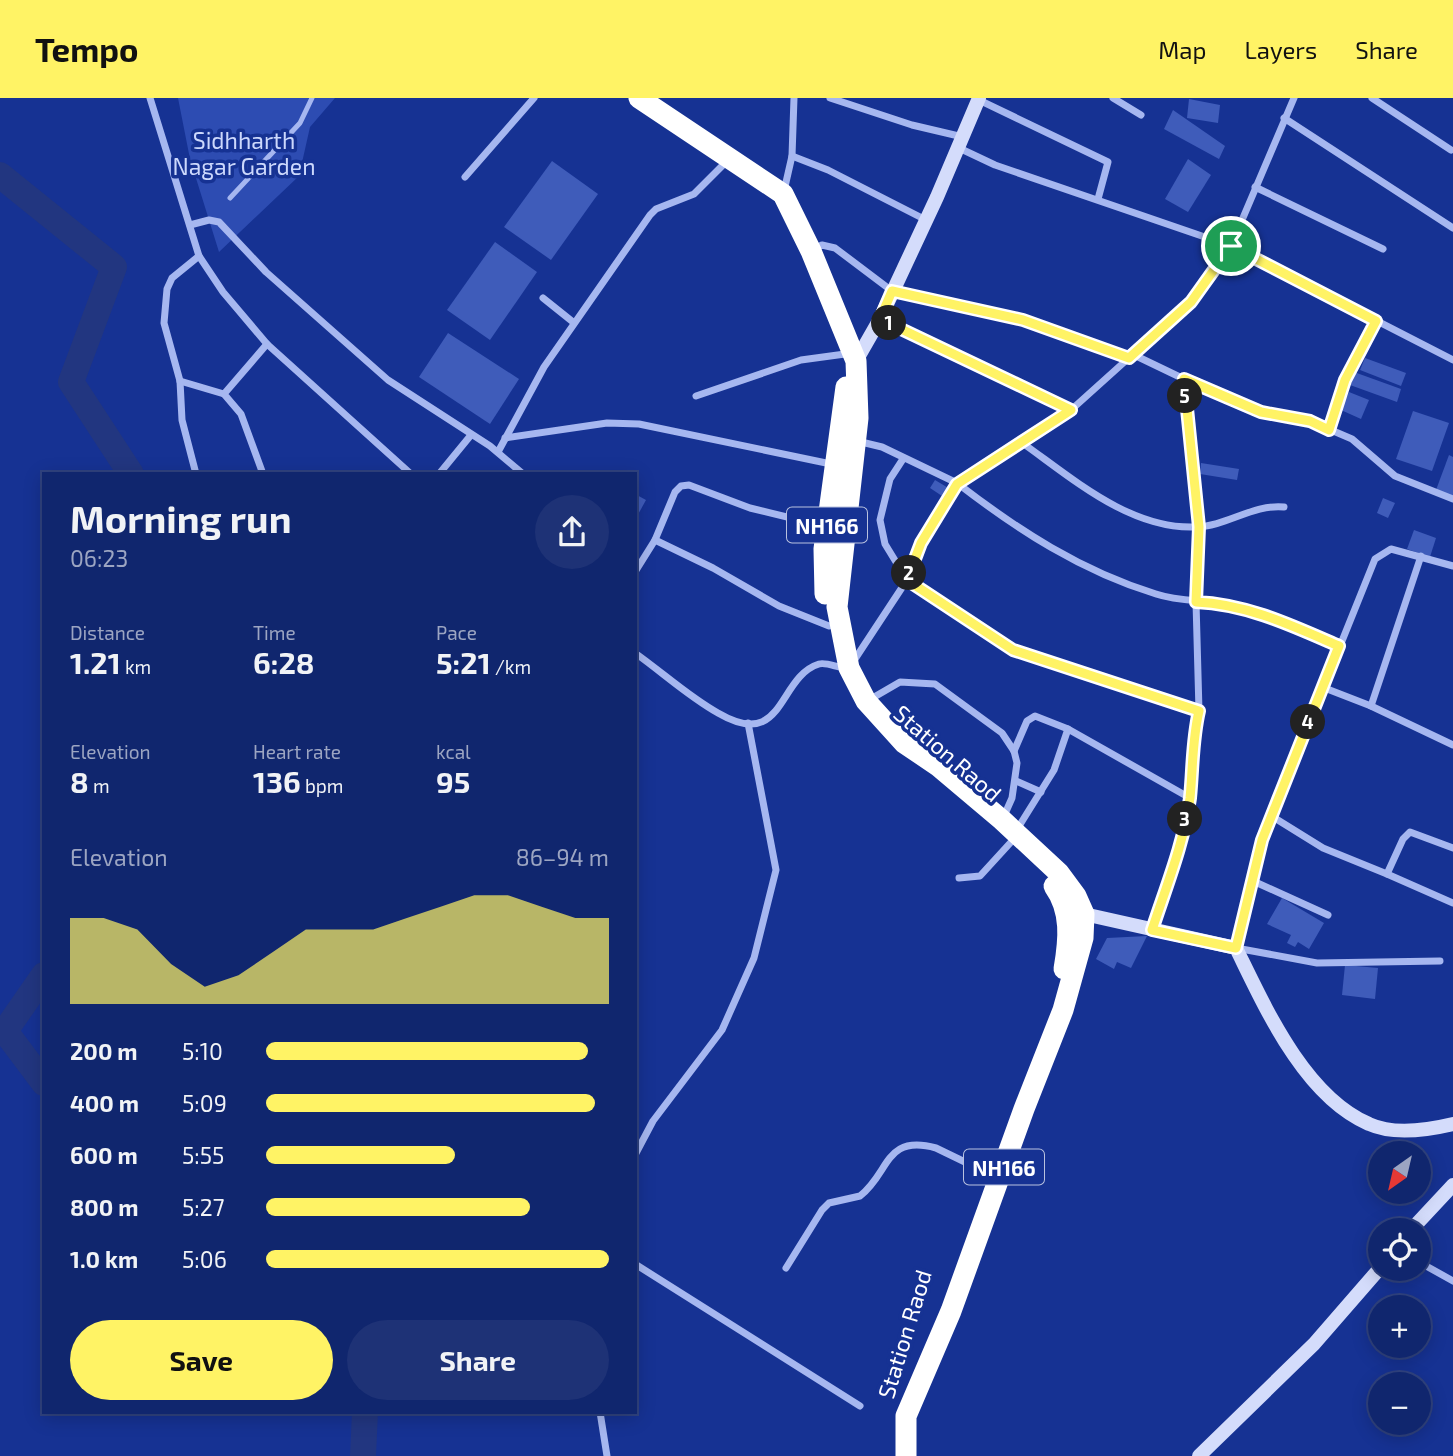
<!DOCTYPE html>
<meta charset="utf-8">
<style>
body{margin:0;font-family:"Exo 2",sans-serif;background:#1e3276;color:#f1f3f6;height:100vh;display:flex;flex-direction:column;font-size:26px;white-space:nowrap}
*{box-sizing:border-box;margin:0}
p{font-size:23px;color:#9ca5c2}
.icon{flex:none;width:38px;height:38px;fill:none;stroke:currentColor;stroke-width:2;stroke-linecap:round;stroke-linejoin:round}
.map{position:relative;flex:1;overflow:hidden}
.sheet{position:absolute;left:42px;top:374px;width:595px;height:942px;display:flex;flex-direction:column;background:#10266e;border-radius:0px;box-shadow:0 4px 18px #0003,0 0 0 2px #304381}
.sheet>*{flex:none}
.needle{width:46px;rotate:214deg}
.tools{position:absolute;left:1368px;top:1043px;display:grid;gap:14px}
.tools a{display:grid;place-items:center;width:63px;height:63px;border-radius:50%;background:#10266e;box-shadow:0 4px 18px #0003,0 0 0 2px #304381;font-size:35px}
.pin{position:absolute;display:grid;place-items:center;width:60px;height:60px;color:#fff;margin:-30px;border:4px solid #fff;border-radius:50%;box-shadow:0 2px 7px #0007}
.km{position:absolute;width:35px;height:35px;margin:-18px;border-radius:50%;background:#222;color:#fff;font-size:19px;line-height:35px;text-align:center}
.round{display:grid;place-items:center;flex:none;width:74px;height:74px;border-radius:37px;background:#1e3276}
.overview{display:flex;align-items:center;justify-content:space-between;height:119px;padding:0 28px}
h1{font-size:38px;font-weight:700;line-height:52px}
.stats{display:grid;grid-template-columns:repeat(3,1fr);gap:10px;height:119px;padding:7px 28px}
.stats div{display:grid;align-content:center}
.stats b{font-size:30px;font-weight:700}
.stats small{font-size:19px;font-weight:400}
.stats p{font-size:19px}
.chart{height:196px;padding:14px 28px}
.chart p{display:flex;justify-content:space-between}
.chart svg{width:100%;height:126px;margin-top:7px;fill:#fff365;opacity:.7}
.cta{display:flex;gap:14px;margin-top:auto;padding:14px 28px}
.cta a{flex:1;height:80px;border-radius:42px;background:#fff365;color:#111;font-size:28px;font-weight:700;line-height:80px;text-align:center}
.cta a+a{background:#1e3276;color:#f1f3f6}
ul{padding:0 28px;list-style:none;font-size:23px}
li{display:grid;grid-template-columns:112px 84px 1fr;align-items:center;height:52px}
li i{height:18px;border-radius:9px;background:#fff365}
header{display:flex;align-items:center;gap:42px;box-sizing:border-box;height:98px;padding:0 35px;background:#fff365;color:#111}
header strong{font-size:33px}
nav{display:flex;gap:38px;margin-inline-start:auto;font-size:24px}
.map>svg:first-child{display:block}
.green{fill:#2d4cb2}
.lines{fill:none;stroke-linecap:round;stroke-linejoin:round}
.river{stroke:#223680;stroke-width:26}
.building{fill:#3f5cba}
.lane{stroke:#a6b7f0;stroke-width:5}
.street{stroke:#a6b7f0;stroke-width:7}
.secondary{stroke:#d4dcfb;stroke-width:14}
.highway{stroke:#fff;stroke-width:21}
.route-casing{stroke:#fff;stroke-width:14}
.route{stroke:#fff365;stroke-width:9}
.labels{text-anchor:middle;dominant-baseline:central;stroke-width:7;stroke-linejoin:round;paint-order:stroke}
.shield{fill:#163293;stroke:#b9c2df;stroke-width:2}
.shield-label{font-size:21px;font-weight:bold;fill:#fff}
.park-label{font-size:23px;fill:#ccd8fc;stroke:#163293}
.street-label{font-size:23px;fill:#fff;stroke:#163293}
</style>
<header>
<strong>Tempo</strong>
<nav><a>Map</a><a>Layers</a><a>Share</a></nav>
</header>
<div class="map">
<svg width="1453" height="1358" viewBox="0 0 1453 1358">
<rect width="100%" height="100%" fill="#163293"/>
<path class="green" d="M178,0H335L310,29L299,78L219,154L190,61Z"/>
<g class="lines">
<g class="river">
<path d="M0,77L114,169L71,284L131,376"/>
<path d="M44,877L5,933L44,985"/>
<path d="M363,1358L365,1314"/>
</g>
</g>
<g class="building">
<path d="M1189,1L1220,7L1218,25L1187,20Z"/>
<path d="M1173,12L1225,48L1219,61L1164,31Z"/>
<path d="M1188,61L1211,77L1188,114L1165,101Z"/>
<path d="M552,63L598,96L551,162L504,129Z"/>
<path d="M495,144L537,174L490,242L447,212Z"/>
<path d="M448,235L519,281L490,326L419,279Z"/>
<path d="M1365,260L1406,275L1401,288L1360,272Z"/>
<path d="M1354,274L1401,291L1397,304L1350,287Z"/>
<path d="M1349,294L1369,302L1361,321L1341,312Z"/>
<path d="M1413,313L1449,325L1432,373L1396,361Z"/>
<path d="M1449,357L1453,359V398L1436,392Z"/>
<path d="M1201,365L1239,371L1237,382L1200,376Z"/>
<path d="M935,382L950,391L945,400L930,390Z"/>
<path d="M635,396L646,402L635,422Z"/>
<path d="M1383,400L1395,405L1388,420L1377,415Z"/>
<path d="M1414,432L1436,440L1430,459L1407,451Z"/>
<path d="M1282,800L1324,825L1309,851L1298,844L1295,849L1287,845L1291,837L1267,826Z"/>
<path d="M1147,838L1131,870L1117,864L1114,871L1096,861L1107,840Z"/>
<path d="M1345,867L1378,870L1375,901L1342,897Z"/>
</g>
<g class="lines">
<path class="lane" d="M230,100L300,25L312,0"/>
<g class="street">
<path d="M150,0L199,158L223,194L267,246L411,376"/>
<path d="M830,0L912,27L963,39"/>
<path d="M1113,0L1141,17"/>
<path d="M1372,0L1451,52"/>
<path d="M979,2L1108,64L1098,101"/>
<path d="M1284,20L1453,130"/>
<path d="M959,50L995,67L1231,148L1453,262"/>
<path d="M792,58L828,72L926,122"/>
<path d="M465,79L534,0"/>
<path d="M1255,89L1383,151"/>
<path d="M784,93L792,58L794,0"/>
<path d="M190,127L209,122L219,124L266,174L388,282L490,348L523,376"/>
<path d="M812,152L822,147L835,150L892,193L1023,222L1129,260"/>
<path d="M543,200L573,224"/>
<path d="M880,221L1071,312"/>
<path d="M1132,256L1184,281L1199,429L1196,504L1199,613L1192,645L1190,700L1180,742L1153,831"/>
<path d="M1184,281L1261,314L1310,323L1352,341L1395,378L1453,401"/>
<path d="M180,283L224,296"/>
<path d="M696,298L801,262L845,256"/>
<path d="M1329,332L1345,282L1376,223"/>
<path d="M505,340L607,325L639,326L831,366"/>
<path d="M857,343L882,349L957,385L1071,312L1191,204L1231,148L1294,0"/>
<path d="M1021,344C1072,380 1130,432 1196,429C1227,428 1253,406 1284,409"/>
<path d="M498,354L544,269L650,117L656,111L694,96L724,66"/>
<path d="M903,361L890,381L880,422L885,446L907,482L1013,552L1199,613"/>
<path d="M196,376L182,322L180,283L164,225L167,191L172,180L199,158"/>
<path d="M263,376L241,316L224,296L267,246"/>
<path d="M439,376L471,337"/>
<path d="M655,442L713,470L779,508L829,528"/>
<path d="M635,474L655,442L675,394L681,388L689,387L750,410L824,428"/>
<path d="M635,555C662,574 689,599 718,615C785,654 777,579 819,566C826,564 836,569 845,570"/>
<path d="M853,564L907,482L921,445L957,385C1018,432 1081,473 1156,496C1177,503 1198,502 1219,505C1261,510 1301,531 1339,548"/>
<path d="M1322,589L1371,608L1453,647"/>
<path d="M869,602L900,584L935,586L1002,635L1014,653L1017,665L1012,700L1004,718"/>
<path d="M1371,608L1421,458"/>
<path d="M1014,653L1027,623L1035,618L1068,631"/>
<path d="M1016,683L1041,694"/>
<path d="M1273,719L1323,750L1387,776"/>
<path d="M1016,733L1054,672L1068,631L1190,700"/>
<path d="M1453,750L1410,734L1403,741L1387,776L1453,805"/>
<path d="M959,780L980,778L1012,743"/>
<path d="M1253,783L1328,817"/>
<path d="M1440,863L1317,865L1236,850L1262,742L1375,461L1391,451L1453,468"/>
<path d="M635,1057L653,1023L722,932L754,860L776,772L748,625"/>
<path d="M1419,1164L1453,1183"/>
<path d="M635,1166L860,1308"/>
<path d="M786,1170L822,1112L829,1105L860,1098C890,1075 884,1036 936,1050L998,1080"/>
<path d="M600,1314L607,1358"/>
</g>
<g class="secondary">
<path d="M856,263L880,221L937,99L979,0"/>
<path d="M1084,816L1236,850C1265,909 1304,998 1369,1026C1393,1037 1428,1032 1453,1026"/>
<path d="M1411,1132L1453,1087"/>
<path d="M1199,1358L1314,1246L1381,1169"/>
</g>
<g class="highway">
<path d="M639,0L783,96L811,153L856,263L858,320L837,509L849,570L866,603L904,645L938,668L1002,722L1059,775L1076,798L1084,816L1083,840L1063,912L1024,1011L951,1213L906,1318V1358"/>
<path d="M825,496L824,451L846,289"/>
<path d="M1054,788C1072,813 1069,842 1064,871"/>
</g>
</g>
<g class="lines">
<defs>
<path id="route" d="M1231,148L1376,223L1345,282L1329,332L1310,323L1261,314L1184,281L1199,429L1196,504C1247,506 1293,528 1339,548L1262,742L1236,850L1152,832C1166,789 1184,745 1190,700C1193,670 1192,643 1199,613L1013,552L907,482L921,445L957,386L1071,312L880,221L892,193L1023,222L1129,260L1191,204Z"/>
</defs>
<use href="#route" class="route-casing"/>
<use href="#route" class="route"/>
</g>
<g class="labels">
<g class="shield">
<rect x="787" y="409.5" width="80" height="35" rx="5"/>
<rect x="964" y="1051.5" width="80" height="35" rx="5"/>
</g>
<g class="shield-label">
<text x="827" y="427">NH166</text>
<text x="1004" y="1069">NH166</text>
</g>
<g class="park-label">
<text x="244" y="42">Sidhharth<tspan x="244" dy="26">Nagar Garden</tspan></text>
</g>
<g class="street-label">
<text transform="translate(948 655) rotate(41)">Station Raod</text>
<text transform="translate(904 1236) rotate(-73)">Station Raod</text>
</g>
</g>
</svg>
<div class="tools">
<a><svg class="needle" viewBox="-14 -14 28 28"><path d="M0-13l5 13h-10z" fill="#e53935"/><path d="M0 13l5-13h-10z" fill="#9ca5c2"/></svg></a>
<a><svg class="icon" aria-label="locate" viewBox="0 0 24 24"><circle cx="12" cy="12" r="6"/><path d="M12 2v4M12 18v4M2 12h4M18 12h4"/></svg></a>
<a>+</a>
<a>−</a>
</div>
<div class="pin" style="left:1231px;top:148px;background:#1e9e55"><svg class="icon" aria-label="arrive" viewBox="0 0 24 24"><path d="M6 21V4h12l-3 4 3 4H6"/></svg></div>
<b class="km" style="left:889px;top:225px">1</b>
<b class="km" style="left:909px;top:475px">2</b>
<b class="km" style="left:1185px;top:721px">3</b>
<b class="km" style="left:1308px;top:624px">4</b>
<b class="km" style="left:1185px;top:298px">5</b>
<section class="sheet">
<div class="overview"><div><h1>Morning run</h1><p>06:23</p></div><a class="round"><svg class="icon" aria-label="share" viewBox="0 0 24 24"><path d="M12 15V3M7 8l5-5 5 5M5 13v7h14v-7"/></svg></a></div>
<div class="stats">
<div><p>Distance</p><b>1.21<small> km</small></b></div>
<div><p>Time</p><b>6:28</b></div>
<div><p>Pace</p><b>5:21<small> /km</small></b></div>
</div>
<div class="stats">
<div><p>Elevation</p><b>8<small> m</small></b></div>
<div><p>Heart rate</p><b>136<small> bpm</small></b></div>
<div><p>kcal</p><b>95</b></div>
</div>
<div class="chart"><p><span>Elevation</span>86–94 m</p>
<svg viewBox="0 0 160 44" preserveAspectRatio="none"><path d="M0 44V14L10 14L20 18L30 30L40 38L50 34L60 26L70 18L80 18L90 18L100 14L110 10L120 6L130 6L140 10L150 14L160 14V44z"/></svg>
</div>
<ul>
<li><b>200 m</b>5:10<i style="width:94%"></i></li>
<li><b>400 m</b>5:09<i style="width:96%"></i></li>
<li><b>600 m</b>5:55<i style="width:55%"></i></li>
<li><b>800 m</b>5:27<i style="width:77%"></i></li>
<li><b>1.0 km</b>5:06<i style="width:100%"></i></li>
</ul>
<div class="cta"><a>Save</a><a>Share</a></div>
</section>
</div>
